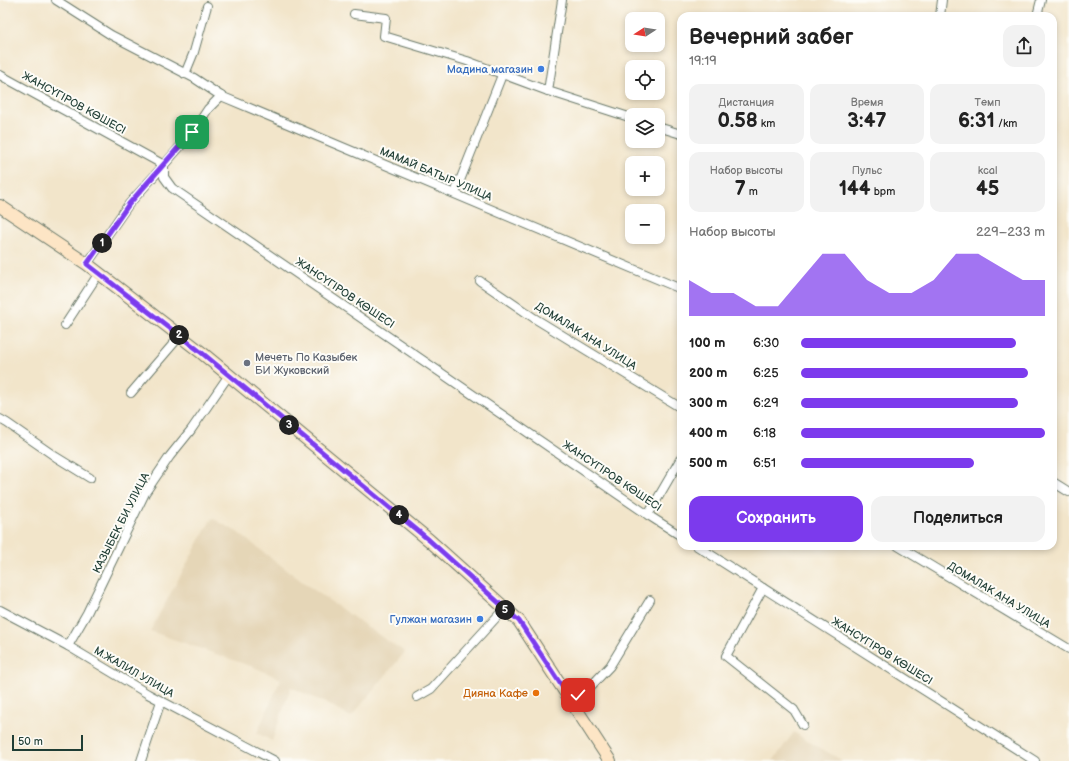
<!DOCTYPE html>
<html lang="ru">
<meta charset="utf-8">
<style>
body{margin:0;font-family:"Balsamiq Sans",sans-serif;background:#f2f2f2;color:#222;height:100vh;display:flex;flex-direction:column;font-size:15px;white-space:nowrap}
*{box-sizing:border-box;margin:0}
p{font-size:13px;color:#767676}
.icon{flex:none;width:22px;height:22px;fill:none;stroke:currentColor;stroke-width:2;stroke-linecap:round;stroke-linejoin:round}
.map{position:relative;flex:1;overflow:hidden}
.details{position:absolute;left:677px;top:12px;width:380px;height:538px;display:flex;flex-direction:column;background:#fff;border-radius:12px;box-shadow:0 2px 6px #0003}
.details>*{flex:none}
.needle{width:26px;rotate:258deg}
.tools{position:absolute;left:625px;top:12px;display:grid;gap:8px}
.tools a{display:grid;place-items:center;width:40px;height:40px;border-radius:8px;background:#fff;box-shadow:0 2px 6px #0003;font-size:20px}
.scale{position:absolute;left:12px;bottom:10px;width:71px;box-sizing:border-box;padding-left:4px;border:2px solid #1f3d34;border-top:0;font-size:11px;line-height:14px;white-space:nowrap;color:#1f3d34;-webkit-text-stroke:3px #fdfcf7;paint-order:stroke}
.pin{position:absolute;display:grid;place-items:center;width:34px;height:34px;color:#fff;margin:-17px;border-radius:8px;box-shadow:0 2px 6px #0006}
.km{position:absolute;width:20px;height:20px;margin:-10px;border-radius:50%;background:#222;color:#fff;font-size:11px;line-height:20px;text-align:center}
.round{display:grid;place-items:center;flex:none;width:42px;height:42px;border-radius:12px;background:#f2f2f2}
.overview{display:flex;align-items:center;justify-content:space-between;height:68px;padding:0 12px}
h1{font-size:22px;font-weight:800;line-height:30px}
.figures{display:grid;grid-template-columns:repeat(3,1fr);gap:6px;height:68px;padding:4px 12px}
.figures div{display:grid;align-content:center;border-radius:10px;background:#f2f2f2;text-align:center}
.figures b{font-size:20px;font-weight:800}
.figures small{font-size:11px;font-weight:400}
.figures p{font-size:11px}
.chart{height:112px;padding:8px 12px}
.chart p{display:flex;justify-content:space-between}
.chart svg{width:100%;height:72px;margin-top:4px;fill:#7c3aed;opacity:.7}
.primary-button{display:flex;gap:8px;margin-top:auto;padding:8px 12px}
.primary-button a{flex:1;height:46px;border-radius:12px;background:#7c3aed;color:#fff;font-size:16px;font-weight:800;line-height:46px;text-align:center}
.primary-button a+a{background:#f2f2f2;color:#222}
ul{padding:0 12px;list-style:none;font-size:13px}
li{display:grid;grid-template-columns:64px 48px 1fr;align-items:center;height:30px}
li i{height:10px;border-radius:5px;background:#7c3aed}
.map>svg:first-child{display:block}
.built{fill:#e5d6b7}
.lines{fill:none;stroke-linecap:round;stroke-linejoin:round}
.minor-casing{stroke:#697868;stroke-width:10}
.secondary-casing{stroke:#697868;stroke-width:14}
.minor{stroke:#fff;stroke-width:8}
.secondary{stroke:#fde5c5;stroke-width:12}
.route-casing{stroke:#fff;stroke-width:8}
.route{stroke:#7c3aed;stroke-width:5}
.shop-dot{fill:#3f7fe0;stroke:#fdfcf7;stroke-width:1.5}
.worship-dot{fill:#6b7280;stroke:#fdfcf7;stroke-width:1.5}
.food-dot{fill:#e8710a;stroke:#fdfcf7;stroke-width:1.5}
.labels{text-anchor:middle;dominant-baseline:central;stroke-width:4;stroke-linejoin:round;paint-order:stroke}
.shop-label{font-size:11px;fill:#366cbe;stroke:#fdfcf7;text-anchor:end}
.street-label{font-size:11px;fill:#1f3d34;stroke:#fdfcf7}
.worship-label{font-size:11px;fill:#5b616d;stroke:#fdfcf7;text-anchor:start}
.food-label{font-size:11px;fill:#c56008;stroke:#fdfcf7;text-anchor:end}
</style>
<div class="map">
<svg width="1069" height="761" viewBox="0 0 1069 761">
<rect width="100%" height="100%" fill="#fdfcf7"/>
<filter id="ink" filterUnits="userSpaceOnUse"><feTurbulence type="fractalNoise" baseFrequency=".025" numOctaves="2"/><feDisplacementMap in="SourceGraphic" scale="8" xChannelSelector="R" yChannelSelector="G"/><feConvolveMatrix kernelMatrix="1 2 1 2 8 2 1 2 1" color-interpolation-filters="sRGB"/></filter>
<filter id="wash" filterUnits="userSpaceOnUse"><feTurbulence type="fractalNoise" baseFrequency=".012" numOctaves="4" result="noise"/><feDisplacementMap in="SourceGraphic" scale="16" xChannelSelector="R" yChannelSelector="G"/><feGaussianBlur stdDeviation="0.9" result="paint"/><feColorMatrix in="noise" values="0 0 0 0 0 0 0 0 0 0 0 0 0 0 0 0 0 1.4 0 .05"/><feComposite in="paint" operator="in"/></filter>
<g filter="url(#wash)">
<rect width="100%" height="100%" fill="#f2e5ca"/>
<g class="built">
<path d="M212,518L237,532L304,583L386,640L405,652L351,717L332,706L291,687L272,741L257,733L281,679L256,668L150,631Z"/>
<path d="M794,732L806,740L843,761H773Z"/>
</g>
</g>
<g filter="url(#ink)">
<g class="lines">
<defs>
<g id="minor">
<path d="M56,0L111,35L194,78L221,96L681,289"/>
<path d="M354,14L386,18L384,36L467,61L548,91L632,118"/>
<path d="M940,16L942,0"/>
<path d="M1037,16L1041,0"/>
<path d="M185,74L194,52L207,6"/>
<path d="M0,75L164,165V177L172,188L648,515L681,536"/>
<path d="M548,91L562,0"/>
<path d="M658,127L681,134"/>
<path d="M455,193L502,75"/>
<path d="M87,264L129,204L164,165L192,133L208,109L221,96"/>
<path d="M480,281L534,318L681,408"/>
<path d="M65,325L99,273"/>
<path d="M131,393L180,336"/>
<path d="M0,419L7,423L56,457L90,478"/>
<path d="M1053,482L1069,492"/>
<path d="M648,515L681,458"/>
<path d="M697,546L1035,761"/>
<path d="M898,546L1069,649"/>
<path d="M763,588L726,656L794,710L803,725"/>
<path d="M0,610L68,646L148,694L275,761"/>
<path d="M68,646L87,613L145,493L170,456L191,430L229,375"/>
<path d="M417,697L431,689L504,609"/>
<path d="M571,700L591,686L610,666L650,600"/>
<path d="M141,761L161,701"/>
</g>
<path id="secondary" d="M0,206L87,264L202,353L429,540L519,621L610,761"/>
</defs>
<use href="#minor" class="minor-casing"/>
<use href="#secondary" class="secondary-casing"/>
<use href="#minor" class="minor"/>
<use href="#secondary" class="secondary"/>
</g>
</g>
<g class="lines" filter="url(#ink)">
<defs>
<path id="route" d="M192,132L129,204L87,264L202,353L429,540L519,621L571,700L578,695"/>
</defs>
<use href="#route" class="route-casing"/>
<use href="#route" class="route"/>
</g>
<g class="shop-dot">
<circle cx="541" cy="69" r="4"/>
<circle cx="480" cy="619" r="4"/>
</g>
<circle class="worship-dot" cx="247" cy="363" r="4"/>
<circle class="food-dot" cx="536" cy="693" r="4"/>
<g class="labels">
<g class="shop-label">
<text x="533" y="69">Мадина магазин</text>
<text x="472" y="619">Гулжан магазин</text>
</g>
<g class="street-label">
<text transform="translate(74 103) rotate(29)">ЖАНСҮГІРОВ КӨШЕСІ</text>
<text transform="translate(436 174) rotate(23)">МАМАЙ БАТЫР УЛИЦА</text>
<text transform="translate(345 293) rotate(34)">ЖАНСҮГІРОВ КӨШЕСІ</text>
<text transform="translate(586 336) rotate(32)">ДОМАЛАК АНА УЛИЦА</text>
<text transform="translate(612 476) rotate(34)">ЖАНСҮГІРОВ КӨШЕСІ</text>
<text transform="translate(121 523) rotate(-63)">КАЗЫБЕК БИ УЛИЦА</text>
<text transform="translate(999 595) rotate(31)">ДОМАЛАК АНА УЛИЦА</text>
<text transform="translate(882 651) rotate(32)">ЖАНСҮГІРОВ КӨШЕСІ</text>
<text transform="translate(134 672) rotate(30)">М.ЖАЛИЛ УЛИЦА</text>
</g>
<g class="worship-label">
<text x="255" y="357">Мечеть По Казыбек<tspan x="255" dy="13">БИ Жуковский</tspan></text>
</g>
<g class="food-label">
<text x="528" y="693">Дияна Кафе</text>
</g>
</g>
</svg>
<div class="tools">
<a><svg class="needle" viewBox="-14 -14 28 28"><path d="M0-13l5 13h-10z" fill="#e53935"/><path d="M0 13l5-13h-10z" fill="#767676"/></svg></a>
<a><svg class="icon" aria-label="locate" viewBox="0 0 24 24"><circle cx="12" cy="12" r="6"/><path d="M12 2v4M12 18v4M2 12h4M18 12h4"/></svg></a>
<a><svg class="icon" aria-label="layers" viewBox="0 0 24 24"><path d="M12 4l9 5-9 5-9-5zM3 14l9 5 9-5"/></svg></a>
<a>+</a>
<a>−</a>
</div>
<div class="scale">50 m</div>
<div class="pin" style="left:192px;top:132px;background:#1e9e55"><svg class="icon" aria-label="arrive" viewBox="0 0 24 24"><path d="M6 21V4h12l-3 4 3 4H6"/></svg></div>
<div class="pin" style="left:578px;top:695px;background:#d93025"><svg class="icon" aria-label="check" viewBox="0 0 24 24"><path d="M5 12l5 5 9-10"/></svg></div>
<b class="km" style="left:102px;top:243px">1</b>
<b class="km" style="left:179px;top:335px">2</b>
<b class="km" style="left:289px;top:425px">3</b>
<b class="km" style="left:399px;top:515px">4</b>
<b class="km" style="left:505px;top:610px">5</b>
<section class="details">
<div class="overview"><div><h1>Вечерний забег</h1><p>19:19</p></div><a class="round"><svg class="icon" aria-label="share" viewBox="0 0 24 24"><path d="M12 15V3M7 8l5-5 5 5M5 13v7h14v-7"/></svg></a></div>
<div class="figures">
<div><p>Дистанция</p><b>0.58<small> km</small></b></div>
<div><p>Время</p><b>3:47</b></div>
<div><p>Темп</p><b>6:31<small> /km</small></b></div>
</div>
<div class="figures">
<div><p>Набор высоты</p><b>7<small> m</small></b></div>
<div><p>Пульс</p><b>144<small> bpm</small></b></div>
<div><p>kcal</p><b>45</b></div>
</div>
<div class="chart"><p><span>Набор высоты</span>229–233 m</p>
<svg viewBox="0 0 160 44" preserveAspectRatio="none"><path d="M0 44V22L10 30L20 30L30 38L40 38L50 22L60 6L70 6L80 22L90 30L100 30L110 22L120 6L130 6L140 14L150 22L160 22V44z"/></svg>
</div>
<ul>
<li><b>100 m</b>6:30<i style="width:88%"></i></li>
<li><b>200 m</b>6:25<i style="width:93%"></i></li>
<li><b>300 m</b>6:29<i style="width:89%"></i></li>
<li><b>400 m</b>6:18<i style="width:100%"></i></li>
<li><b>500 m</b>6:51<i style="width:71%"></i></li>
</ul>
<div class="primary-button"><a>Сохранить</a><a>Поделиться</a></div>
</section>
</div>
